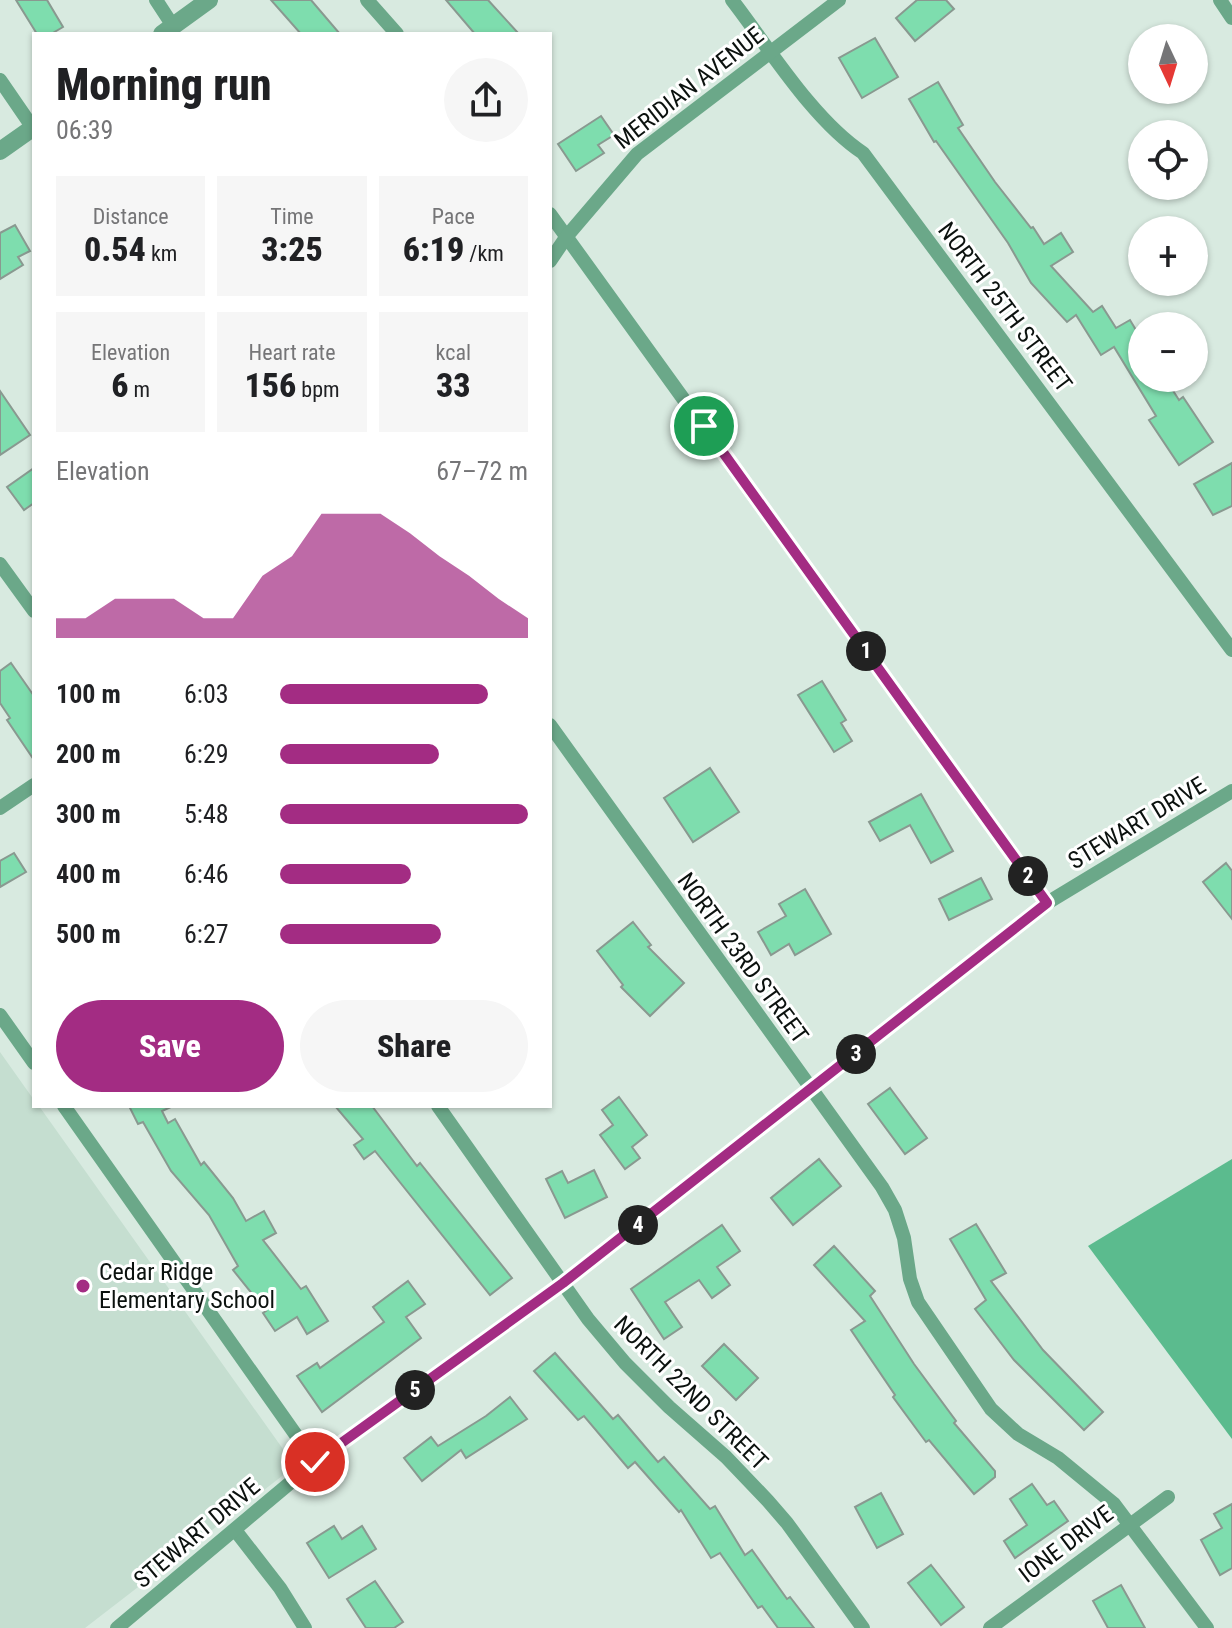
<!DOCTYPE html>
<meta charset="utf-8">
<style>
body{margin:0;font-family:"Roboto Condensed",sans-serif;background:#f6f6f6;color:#202124;height:100vh;display:flex;flex-direction:column;font-size:30px;white-space:nowrap}
*{box-sizing:border-box;margin:0}
p{font-size:26px;color:#757577}
.icon{flex:none;width:44px;height:44px;fill:none;stroke:currentColor;stroke-width:2;stroke-linecap:round;stroke-linejoin:round}
.map{position:relative;flex:1;overflow:hidden}
.panel{position:absolute;left:32px;top:32px;width:520px;height:1076px;display:flex;flex-direction:column;background:#fff;border-radius:0px;box-shadow:0 2px 6px #0004}
.panel>*{flex:none}
.needle{width:52px;rotate:176deg}
.buttons{position:absolute;left:1128px;top:24px;display:grid;gap:16px}
.buttons a{display:grid;place-items:center;width:80px;height:80px;border-radius:50%;background:#fff;box-shadow:0 2px 6px #0004;font-size:40px}
.pin{position:absolute;display:grid;place-items:center;width:68px;height:68px;color:#fff;margin:-34px;border:4px solid #fff;border-radius:50%;box-shadow:0 2px 8px #0007}
.km{position:absolute;width:40px;height:40px;margin:-20px;border-radius:50%;background:#222;color:#fff;font-size:22px;line-height:40px;text-align:center}
.round{display:grid;place-items:center;flex:none;width:84px;height:84px;border-radius:42px;background:#f6f6f6}
.head{display:flex;align-items:center;justify-content:space-between;height:136px;padding:0 24px}
h1{font-size:44px;font-weight:800;line-height:60px}
.figures{display:grid;grid-template-columns:repeat(3,1fr);gap:12px;height:136px;padding:8px 24px}
.figures div{display:grid;align-content:center;border-radius:0px;background:#f6f6f6;text-align:center}
.figures b{font-size:34px;font-weight:800}
.figures small{font-size:22px;font-weight:400}
.figures p{font-size:22px}
.chart{height:224px;padding:16px 24px}
.chart p{display:flex;justify-content:space-between}
.chart svg{width:100%;height:144px;margin-top:8px;fill:#a32c83;opacity:.7}
.primary-button{display:flex;gap:16px;margin-top:auto;padding:16px 24px}
.primary-button a{flex:1;height:92px;border-radius:48px;background:#a32c83;color:#fff;font-size:32px;font-weight:800;line-height:92px;text-align:center}
.primary-button a+a{background:#f6f6f6;color:#202124}
ul{padding:0 24px;list-style:none;font-size:26px}
li{display:grid;grid-template-columns:128px 96px 1fr;align-items:center;height:60px}
li i{height:20px;border-radius:10px;background:#a32c83}
.map>svg:first-child{display:block}
.built{fill:#c5ded0}
.forest{fill:#5bbb8e}
.building{fill:#7eddae;stroke:#899990;stroke-width:2}
.lines{fill:none;stroke-linecap:round;stroke-linejoin:round}
.minor{stroke:#6ba889;stroke-width:14}
.tertiary{stroke:#6ba889;stroke-width:18}
.route-casing{stroke:#fff;stroke-width:16}
.route{stroke:#a32c83;stroke-width:10}
.poi-dot{fill:#a32c83;stroke:#fff;stroke-width:3}
.labels{text-anchor:middle;dominant-baseline:central;stroke-width:6;stroke-linejoin:round;paint-order:stroke}
.street-label{font-size:24px;fill:#0b110e;stroke:#fff}
.poi-label{font-size:24px;fill:#0b110e;stroke:#fff;text-anchor:start}
</style>
<div class="map">
<svg width="1232" height="1628" viewBox="0 0 1232 1628">
<rect width="100%" height="100%" fill="#d8eae0"/>
<path class="built" d="M0,1052L34,1100V1106H39L295,1466L85,1628H0Z"/>
<path class="forest" d="M1232,1159V1439L1088,1246Z"/>
<g class="building">
<path d="M16,0H47L63,27L51,34H37Z"/>
<path d="M271,0H311L340,34H301Z"/>
<path d="M446,0H488L519,34H475Z"/>
<path d="M917,0H946L954,9L915,41L896,18Z"/>
<path d="M875,38L898,77L862,98L839,58Z"/>
<path d="M938,82L963,125L958,128L995,182L1031,228L1033,227L1044,244L1061,233L1073,252L1051,266L1093,312L1102,306L1116,328L1130,320L1142,340V378H1165L1179,400L1183,397L1213,442L1179,465L1149,420L1156,416L1114,347L1101,355L1076,315L1067,322L1031,283L1008,243L936,141L934,142L909,99Z"/>
<path d="M601,116L614,135L598,145L604,153L576,171L558,144Z"/>
<path d="M15,225L30,251L18,257L23,265L0,279V233Z"/>
<path d="M0,391L30,435L0,455Z"/>
<path d="M1232,463V506L1213,515L1194,484Z"/>
<path d="M34,468V503L24,510L7,487Z"/>
<path d="M11,663L34,696V760L7,720L10,718L0,703V671Z"/>
<path d="M822,681L846,720L841,723L852,741L834,752L798,695Z"/>
<path d="M710,768L739,812L693,842L664,798Z"/>
<path d="M921,794L953,851L931,863L910,825L880,841L869,822Z"/>
<path d="M14,853L26,872L0,887V861Z"/>
<path d="M1226,863L1232,871V919L1203,882Z"/>
<path d="M981,878L992,899L949,920L939,899Z"/>
<path d="M805,889L831,934L795,955L789,944L771,955L758,932L786,916L779,904Z"/>
<path d="M633,922L651,945L648,947L684,983L650,1016L621,987L623,985L597,951Z"/>
<path d="M890,1088L927,1138L905,1154L868,1104Z"/>
<path d="M619,1097L647,1135L632,1147L640,1158L625,1169L600,1135L613,1125L602,1110Z"/>
<path d="M129,1106H173L162,1111L168,1123L175,1119L201,1165L204,1162L233,1198L246,1221L264,1211L276,1233L263,1240L301,1289L306,1286L328,1321L307,1334L297,1317L275,1331L263,1313L266,1311L233,1270L238,1266L209,1215L171,1171L143,1122L138,1124Z"/>
<path d="M335,1106H372L417,1166L420,1163L512,1278L490,1295L375,1151L364,1159L354,1145L363,1139Z"/>
<path d="M819,1159L841,1186L793,1225L771,1198Z"/>
<path d="M594,1170L607,1197L565,1218L546,1179L562,1171L568,1183Z"/>
<path d="M976,1224L1006,1273L991,1281L1043,1350L1103,1412L1084,1430L1014,1360L975,1309L986,1300L950,1239Z"/>
<path d="M722,1225L740,1251L717,1267L730,1285L712,1298L699,1280L665,1302L682,1327L664,1339L631,1289Z"/>
<path d="M834,1246L875,1291L870,1296L914,1364L956,1421L954,1423L995,1471V1477L974,1494L929,1440L926,1442L893,1397L895,1395L851,1330L865,1321L814,1265Z"/>
<path d="M408,1281L425,1304L406,1317L421,1338L322,1412L297,1376L317,1363L320,1368L384,1322L373,1307Z"/>
<path d="M724,1344L758,1378L736,1400L702,1366Z"/>
<path d="M555,1353L613,1419L618,1415L658,1462L664,1457L710,1509L715,1506L745,1555L752,1550L787,1599L790,1597L814,1628H778L762,1606L758,1608L720,1553L711,1558L681,1510L679,1512L635,1462L628,1468L584,1416L578,1420L534,1371Z"/>
<path d="M510,1397L527,1419L466,1458L461,1450L422,1481L404,1458L431,1437L438,1446L486,1416Z"/>
<path d="M1032,1484L1047,1505L1054,1501L1068,1521L1015,1558L1004,1541L1027,1525L1010,1499Z"/>
<path d="M881,1493L903,1534L877,1548L855,1507Z"/>
<path d="M1232,1504V1568L1220,1575L1201,1540L1222,1528L1214,1514Z"/>
<path d="M334,1526L342,1539L362,1526L376,1549L329,1578L307,1543Z"/>
<path d="M931,1565L964,1607L941,1625L908,1583Z"/>
<path d="M375,1581L403,1622L394,1628H366L347,1599Z"/>
<path d="M1121,1585L1145,1628H1108L1093,1601Z"/>
</g>
<g class="lines">
<g class="minor">
<path d="M156,0L173,26"/>
<path d="M367,0L397,34"/>
<path d="M732,0C769,48 813,120 863,153L1232,650"/>
<path d="M1220,0L1232,18"/>
<path d="M0,80L33,128"/>
<path d="M550,214L1047,903"/>
<path d="M550,261L567,236L637,154L839,0"/>
<path d="M0,564L34,611"/>
<path d="M550,725L882,1187L895,1210L904,1238L910,1279L918,1302L991,1409L1018,1434L1058,1458L1114,1504L1207,1628"/>
<path d="M0,808L34,785"/>
<path d="M0,1015L34,1063"/>
<path d="M64,1106L315,1462"/>
<path d="M438,1106L588,1319L625,1363L669,1407L726,1457L768,1501L787,1523L863,1628"/>
<path d="M235,1530L280,1588L305,1628"/>
<path d="M117,1628L315,1462L563,1283L1047,903L1232,791"/>
<path d="M990,1628L1168,1497"/>
</g>
<g class="tertiary">
<path d="M162,34L209,0"/>
<path d="M0,151L34,127"/>
</g>
</g>
<g class="lines">
<defs>
<path id="route" d="M315,1462L563,1283L1047,903L704,426"/>
</defs>
<use href="#route" class="route-casing"/>
<use href="#route" class="route"/>
</g>
<circle class="poi-dot" cx="83" cy="1286" r="8"/>
<g class="labels">
<g class="street-label">
<text transform="translate(689 88) rotate(-38)">MERIDIAN AVENUE</text>
<text transform="translate(1005 307) rotate(53)">NORTH 25TH STREET</text>
<text transform="translate(1137 823) rotate(-31)">STEWART DRIVE</text>
<text transform="translate(743 958) rotate(54)">NORTH 23RD STREET</text>
<text transform="translate(691 1393) rotate(45)">NORTH 22ND STREET</text>
<text transform="translate(197 1533) rotate(-40)">STEWART DRIVE</text>
<text transform="translate(1066 1544) rotate(-37)">IONE DRIVE</text>
</g>
<g class="poi-label">
<text x="99" y="1272">Cedar Ridge<tspan x="99" dy="28">Elementary School</tspan></text>
</g>
</g>
</svg>
<div class="buttons">
<a><svg class="needle" viewBox="-14 -14 28 28"><path d="M0-13l5 13h-10z" fill="#e53935"/><path d="M0 13l5-13h-10z" fill="#757577"/></svg></a>
<a><svg class="icon" aria-label="locate" viewBox="0 0 24 24"><circle cx="12" cy="12" r="6"/><path d="M12 2v4M12 18v4M2 12h4M18 12h4"/></svg></a>
<a>+</a>
<a>−</a>
</div>
<div class="pin" style="left:704px;top:426px;background:#1e9e55"><svg class="icon" aria-label="arrive" viewBox="0 0 24 24"><path d="M6 21V4h12l-3 4 3 4H6"/></svg></div>
<div class="pin" style="left:315px;top:1462px;background:#d93025"><svg class="icon" aria-label="check" viewBox="0 0 24 24"><path d="M5 12l5 5 9-10"/></svg></div>
<b class="km" style="left:866px;top:651px">1</b>
<b class="km" style="left:1028px;top:876px">2</b>
<b class="km" style="left:856px;top:1054px">3</b>
<b class="km" style="left:638px;top:1225px">4</b>
<b class="km" style="left:415px;top:1390px">5</b>
<section class="panel">
<div class="head"><div><h1>Morning run</h1><p>06:39</p></div><a class="round"><svg class="icon" aria-label="share" viewBox="0 0 24 24"><path d="M12 15V3M7 8l5-5 5 5M5 13v7h14v-7"/></svg></a></div>
<div class="figures">
<div><p>Distance</p><b>0.54<small> km</small></b></div>
<div><p>Time</p><b>3:25</b></div>
<div><p>Pace</p><b>6:19<small> /km</small></b></div>
</div>
<div class="figures">
<div><p>Elevation</p><b>6<small> m</small></b></div>
<div><p>Heart rate</p><b>156<small> bpm</small></b></div>
<div><p>kcal</p><b>33</b></div>
</div>
<div class="chart"><p><span>Elevation</span>67–72 m</p>
<svg viewBox="0 0 160 44" preserveAspectRatio="none"><path d="M0 44V38L10 38L20 32L30 32L40 32L50 38L60 38L70 25L80 19L90 6L100 6L110 6L120 12L130 19L140 25L150 32L160 38V44z"/></svg>
</div>
<ul>
<li><b>100 m</b>6:03<i style="width:84%"></i></li>
<li><b>200 m</b>6:29<i style="width:64%"></i></li>
<li><b>300 m</b>5:48<i style="width:100%"></i></li>
<li><b>400 m</b>6:46<i style="width:53%"></i></li>
<li><b>500 m</b>6:27<i style="width:65%"></i></li>
</ul>
<div class="primary-button"><a>Save</a><a>Share</a></div>
</section>
</div>
